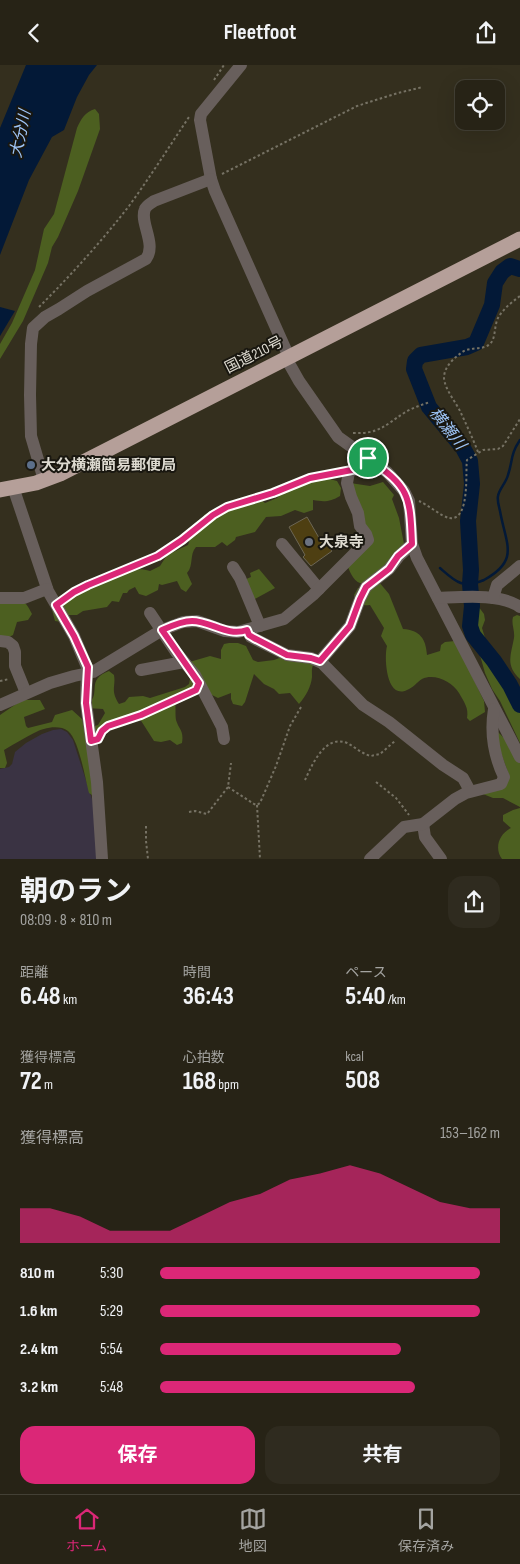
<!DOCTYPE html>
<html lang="ja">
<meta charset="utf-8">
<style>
body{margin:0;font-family:"Sofia Sans Condensed","Noto Sans JP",sans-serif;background:#2f2b1f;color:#f1f3f6;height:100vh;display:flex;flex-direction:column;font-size:19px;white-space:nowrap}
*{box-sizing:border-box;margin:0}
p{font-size:16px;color:#a4a4a1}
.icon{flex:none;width:28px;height:28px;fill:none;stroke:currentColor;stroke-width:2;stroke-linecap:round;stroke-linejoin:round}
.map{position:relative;height:794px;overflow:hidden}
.drawer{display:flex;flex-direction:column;background:#272316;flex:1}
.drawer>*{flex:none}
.fabs{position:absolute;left:455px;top:15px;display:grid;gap:10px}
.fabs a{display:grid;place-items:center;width:50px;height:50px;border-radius:10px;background:#272316;box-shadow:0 5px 20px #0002,0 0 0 1px #434035;font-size:25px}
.pin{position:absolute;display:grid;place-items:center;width:42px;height:42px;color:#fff;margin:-21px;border:2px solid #fff;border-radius:50%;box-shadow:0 1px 5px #0007}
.round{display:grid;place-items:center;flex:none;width:52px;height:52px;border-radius:15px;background:#2f2b1f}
.head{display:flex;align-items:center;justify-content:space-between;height:85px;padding:0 20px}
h1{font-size:28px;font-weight:700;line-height:38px}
.figures{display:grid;grid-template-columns:repeat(3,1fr);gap:8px;height:85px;padding:5px 20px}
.figures div{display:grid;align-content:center}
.figures b{font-size:25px;font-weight:700}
.figures small{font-size:14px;font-weight:400}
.figures p{font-size:14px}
.chart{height:140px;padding:10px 20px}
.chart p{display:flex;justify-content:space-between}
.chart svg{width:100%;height:90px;margin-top:5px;fill:#db2777;opacity:.7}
.action{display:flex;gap:10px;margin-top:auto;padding:10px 20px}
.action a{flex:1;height:58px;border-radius:15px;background:#db2777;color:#fff;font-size:20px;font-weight:700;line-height:58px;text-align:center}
.action a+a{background:#2f2b1f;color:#f1f3f6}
ul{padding:0 20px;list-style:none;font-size:16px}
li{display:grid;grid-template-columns:80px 60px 1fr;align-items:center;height:38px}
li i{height:12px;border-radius:6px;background:#db2777}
header{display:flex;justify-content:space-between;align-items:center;height:65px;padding:0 20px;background:#272316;font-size:22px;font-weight:700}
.tab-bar{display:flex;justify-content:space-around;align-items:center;height:70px;border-top:1px solid #434035;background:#272316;font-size:14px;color:#a4a4a1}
.tab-bar a{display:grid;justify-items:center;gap:2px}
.tab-bar .active{color:#db2777}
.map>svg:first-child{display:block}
.industrial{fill:#3a3343}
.green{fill:#4c5f20}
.water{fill:#031937}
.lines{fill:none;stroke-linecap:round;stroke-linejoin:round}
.stream{stroke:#031937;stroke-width:2.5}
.river{stroke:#031937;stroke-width:16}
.building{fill:#4e3f12;stroke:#6c6654}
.path{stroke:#767264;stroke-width:2;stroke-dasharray:2.5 2.5;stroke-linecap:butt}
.minor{stroke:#685f5c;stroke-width:12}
.highway{stroke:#b59f99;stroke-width:15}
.route-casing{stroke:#fff;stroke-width:10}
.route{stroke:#db2777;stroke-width:6}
.service-dot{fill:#5c6f8a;stroke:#191710;stroke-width:2}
.worship-dot{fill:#6b7280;stroke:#191710;stroke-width:2}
.labels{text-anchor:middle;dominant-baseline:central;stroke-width:4;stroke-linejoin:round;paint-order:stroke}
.street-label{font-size:15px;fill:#dddad0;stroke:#191710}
.poi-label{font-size:15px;font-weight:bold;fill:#dddad0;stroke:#191710;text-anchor:start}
.water-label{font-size:16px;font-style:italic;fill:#9ec4f6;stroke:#191710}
</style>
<header><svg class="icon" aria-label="back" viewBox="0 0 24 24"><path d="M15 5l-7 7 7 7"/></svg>Fleetfoot<svg class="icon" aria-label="share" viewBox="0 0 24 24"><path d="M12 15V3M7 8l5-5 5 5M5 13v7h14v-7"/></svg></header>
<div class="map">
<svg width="520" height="794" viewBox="0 0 520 794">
<rect width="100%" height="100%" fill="#342f1e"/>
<path class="industrial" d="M61,664L67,667L73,675L93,737L97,794H0V704L9,702L12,699L15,687L26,678L42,669L53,665Z"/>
<g class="green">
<path d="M95,44L99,49L100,64L78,126L58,172L52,182L48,198L23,256L0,294V279L12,258L35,205L44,164L54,149L77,63C81,54 85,47 95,44Z"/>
<path d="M317,413H326L337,416L341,423L340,431C330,437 324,437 313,435V445L304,448L295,445L281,451L266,452L255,467L236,472L235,475L227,481L222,477L215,482H196C189,490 194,500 187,508L192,519L186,527L181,524L177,516L162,520L159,519L158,525L146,531L139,529L135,522L129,525L127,528H123L119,537L112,536L107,542L83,546L77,550H66L62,557L55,556L51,541L56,535L63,536C69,520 97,514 111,511C125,508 135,501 150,506L160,501L167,490L188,480C191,469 200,462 204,450C223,440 236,435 257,431L265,438L277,433L288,421Z"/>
<path d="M383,417L394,430L392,434L399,453L404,479L389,499L364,519C354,518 351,509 347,500L369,477L350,418L370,421Z"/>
<path d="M259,504L275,523L253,535L244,515L251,512L250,508Z"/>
<path d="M379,517L389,529L403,564C420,565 426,574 427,590L440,586L441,580L445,577L455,576L484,636L485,647L470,656L467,653C469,643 464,637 459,628C452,617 435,608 422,614C417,617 413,623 407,625C386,635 384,592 387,581L381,571L384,563L370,540C360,541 357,540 354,530L358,523Z"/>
<path d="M0,527C17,531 24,532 32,549L28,555L17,557L13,570L9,572L0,571Z"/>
<path d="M478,541L484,549L485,555L482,563L489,586L505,612L520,644V678L500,636L492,624L485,608L476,576L473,554L474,542Z"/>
<path d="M517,550L520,551V614C505,600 511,590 514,573C515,565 511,559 513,552Z"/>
<path d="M229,578H238L246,581L253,595L258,597L274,595L285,591L316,596C311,602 312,604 312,612C311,622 306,631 299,639L290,628L279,629L274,624L264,619L254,609L245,637L242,641L233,639L231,634V628L218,633L198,623L175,634C176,641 175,649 176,655C179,665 184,665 182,678L177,680L170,675L161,677L154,676L138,651C128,653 113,654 108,663C104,668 104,672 99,676L96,675L92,662L98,660L105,648L103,644L87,643L88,639C102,628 85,615 109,606L114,610C116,622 110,625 119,639L125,637L129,632L143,631L150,633L185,622L189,619L191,609L186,598L210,591L221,594V585L224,579Z"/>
<path d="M22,635H40L45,644L24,652L26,661L28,663L52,657L55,650L72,645L82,654L92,707V730L89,728C85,713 79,675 68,666C59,659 43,663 34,668C24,673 14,679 4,685L7,698L5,703H0V650Z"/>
<path d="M497,666L504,673L520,698V742L503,733H493L483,729L509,710L500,685Z"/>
<path d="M520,743V794H502C494,783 499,769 511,763L503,756V750L513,745Z"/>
</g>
<g class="water">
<path d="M26,0H97L89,10L77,32L64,65L52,72L29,115L0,190V63Z"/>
<path d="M0,242L15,246L0,271Z"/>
</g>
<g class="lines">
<path class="stream" d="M440,503C456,517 462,524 484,515C520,495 506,480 500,446C499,441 497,436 498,431C499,424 506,418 508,410C513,395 510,390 520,375"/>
<path class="river" d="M520,204L510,201L502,207L495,218L492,240L476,278L467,282L421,290L415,296L414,304L429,342L463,383L470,396L472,419L468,456L471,505L470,519L472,541L470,561L473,570L494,596L510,620L520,640"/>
</g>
<path class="building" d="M307,452L322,478L325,476L332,486L311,501L303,492L305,490L289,462Z"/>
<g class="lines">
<g class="path">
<path d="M214,15L224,0"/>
<path d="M222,109L357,41L398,28L423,22"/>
<path d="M39,242C71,210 101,177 129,141C150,112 169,82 189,52"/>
<path d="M353,368C379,369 384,361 404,348C412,343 421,340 430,337"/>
<path d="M478,387C473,374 467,361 461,348C456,337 445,325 444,313C444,302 453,294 461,288C469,281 482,286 490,279C496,273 494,261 498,253C503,244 512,237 520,231"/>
<path d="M419,436C428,440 441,451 449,453C471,457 465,404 467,395L483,385L498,384L503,381L520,354"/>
<path d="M64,534C92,514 127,507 157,491C178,481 194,464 212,451C231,438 252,435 273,428C295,421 314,410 338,408"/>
<path d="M0,616L9,614"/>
<path d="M101,667L108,661L141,650L193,628"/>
<path d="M305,715C312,700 325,669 347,678C355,682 362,689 371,691L380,689L395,676"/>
<path d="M376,717L396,733L409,750"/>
<path d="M228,722L254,739L257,740L260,738L276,701L290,661L301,642"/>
<path d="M257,740L260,794"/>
<path d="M189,747L195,746L207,749L228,722L231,698"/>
<path d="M146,761V776L148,794"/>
</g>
<g class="minor">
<path d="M241,0L201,49L200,55L211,114L215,126L289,292"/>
<path d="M286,293L299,316L338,372L387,407L404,426L409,436L412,479L417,493L520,692"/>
<path d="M44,415L31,371L30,330L31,279L33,263L45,252L59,244L87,226L146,194C157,179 139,157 145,144C146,141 151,138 154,136L211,114"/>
<path d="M13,422L48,526L74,571L87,602L86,638L97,717L102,794"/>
<path d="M282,479L319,524"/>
<path d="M233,502L240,513L260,561"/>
<path d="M0,533H24L47,524"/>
<path d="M438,533C462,532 500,528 520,542"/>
<path d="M493,533L497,520L520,501"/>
<path d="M150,548L176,587L195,610L222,662L224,674"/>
<path d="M247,565L251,572L287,590L311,593L322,598L363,640L389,657L443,700L463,713L470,726"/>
<path d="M0,576L8,577L13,581L15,587V601L26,628"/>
<path d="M320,596L350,561L360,534L366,522L389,504L399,491L412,479"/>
<path d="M141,605L184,597"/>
<path d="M0,640L50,618L74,611L93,607L162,565L183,557L197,556L225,566L238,567L284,554L313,530L368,475L366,469L360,461L358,448L351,432L347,418L349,407L359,403L368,393"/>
<path d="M423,759L425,772L441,794"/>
<path d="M370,794L404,762L423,759L455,734L466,728L501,719L504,712C494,691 490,668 494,644"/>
</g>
<path class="highway" d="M0,425L36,418L60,409L520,174"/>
</g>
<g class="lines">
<defs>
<path id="route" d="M368,393C409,423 410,428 412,479L398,491L389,504L366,522L360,534L350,561L320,596L311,593L287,590L254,573L249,570L247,565C227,572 211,556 192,556C182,556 171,561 162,565L199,618L196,625L141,650L108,661L102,666L98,674L91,676L86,638L88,602L74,571L56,540L74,527L88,520L158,491L182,475L213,450L227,442L273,428L310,413L357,404Z"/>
</defs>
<use href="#route" class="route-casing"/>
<use href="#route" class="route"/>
</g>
<circle class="service-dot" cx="31" cy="400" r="5"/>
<circle class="worship-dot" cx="309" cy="477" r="5"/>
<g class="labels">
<g class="street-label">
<text transform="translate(254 290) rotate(-27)">国道210号</text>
</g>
<g class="poi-label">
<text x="41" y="400">大分横瀬簡易郵便局</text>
<text x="319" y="477">大泉寺</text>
</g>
<g class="water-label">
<text transform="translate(21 69) rotate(-78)">大分川</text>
<text transform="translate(447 364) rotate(52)">横瀬川</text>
</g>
</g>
</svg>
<div class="fabs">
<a><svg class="icon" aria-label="locate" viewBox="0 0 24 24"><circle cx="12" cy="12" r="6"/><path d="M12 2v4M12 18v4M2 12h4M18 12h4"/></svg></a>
</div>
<div class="pin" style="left:368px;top:393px;background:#1e9e55"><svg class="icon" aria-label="arrive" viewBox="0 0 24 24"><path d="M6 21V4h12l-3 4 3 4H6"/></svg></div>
</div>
<section class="drawer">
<div class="head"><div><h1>朝のラン</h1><p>08:09 · 8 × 810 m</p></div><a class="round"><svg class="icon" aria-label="share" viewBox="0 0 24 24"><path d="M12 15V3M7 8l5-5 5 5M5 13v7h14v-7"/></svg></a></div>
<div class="figures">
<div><p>距離</p><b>6.48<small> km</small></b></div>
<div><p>時間</p><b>36:43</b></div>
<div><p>ペース</p><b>5:40<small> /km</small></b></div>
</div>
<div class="figures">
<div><p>獲得標高</p><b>72<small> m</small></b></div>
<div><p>心拍数</p><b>168<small> bpm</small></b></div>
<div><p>kcal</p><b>508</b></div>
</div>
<div class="chart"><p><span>獲得標高</span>153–162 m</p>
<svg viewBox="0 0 160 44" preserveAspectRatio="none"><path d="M0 44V27L10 27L20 31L30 38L40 38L50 38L60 31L70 24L80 20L90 13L100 10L110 6L120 10L130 17L140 24L150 27L160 27V44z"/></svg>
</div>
<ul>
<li><b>810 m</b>5:30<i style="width:94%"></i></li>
<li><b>1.6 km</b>5:29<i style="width:94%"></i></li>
<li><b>2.4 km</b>5:54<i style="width:71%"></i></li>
<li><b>3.2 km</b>5:48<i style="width:75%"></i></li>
</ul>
<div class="action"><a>保存</a><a>共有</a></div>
</section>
<nav class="tab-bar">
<a class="active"><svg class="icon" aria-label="home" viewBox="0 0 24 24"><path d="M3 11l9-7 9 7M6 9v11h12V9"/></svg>ホーム</a>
<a><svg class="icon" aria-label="map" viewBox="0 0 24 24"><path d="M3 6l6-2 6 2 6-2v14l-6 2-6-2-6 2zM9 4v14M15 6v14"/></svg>地図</a>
<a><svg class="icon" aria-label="saved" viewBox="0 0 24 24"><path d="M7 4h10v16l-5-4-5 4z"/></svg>保存済み</a>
</nav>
